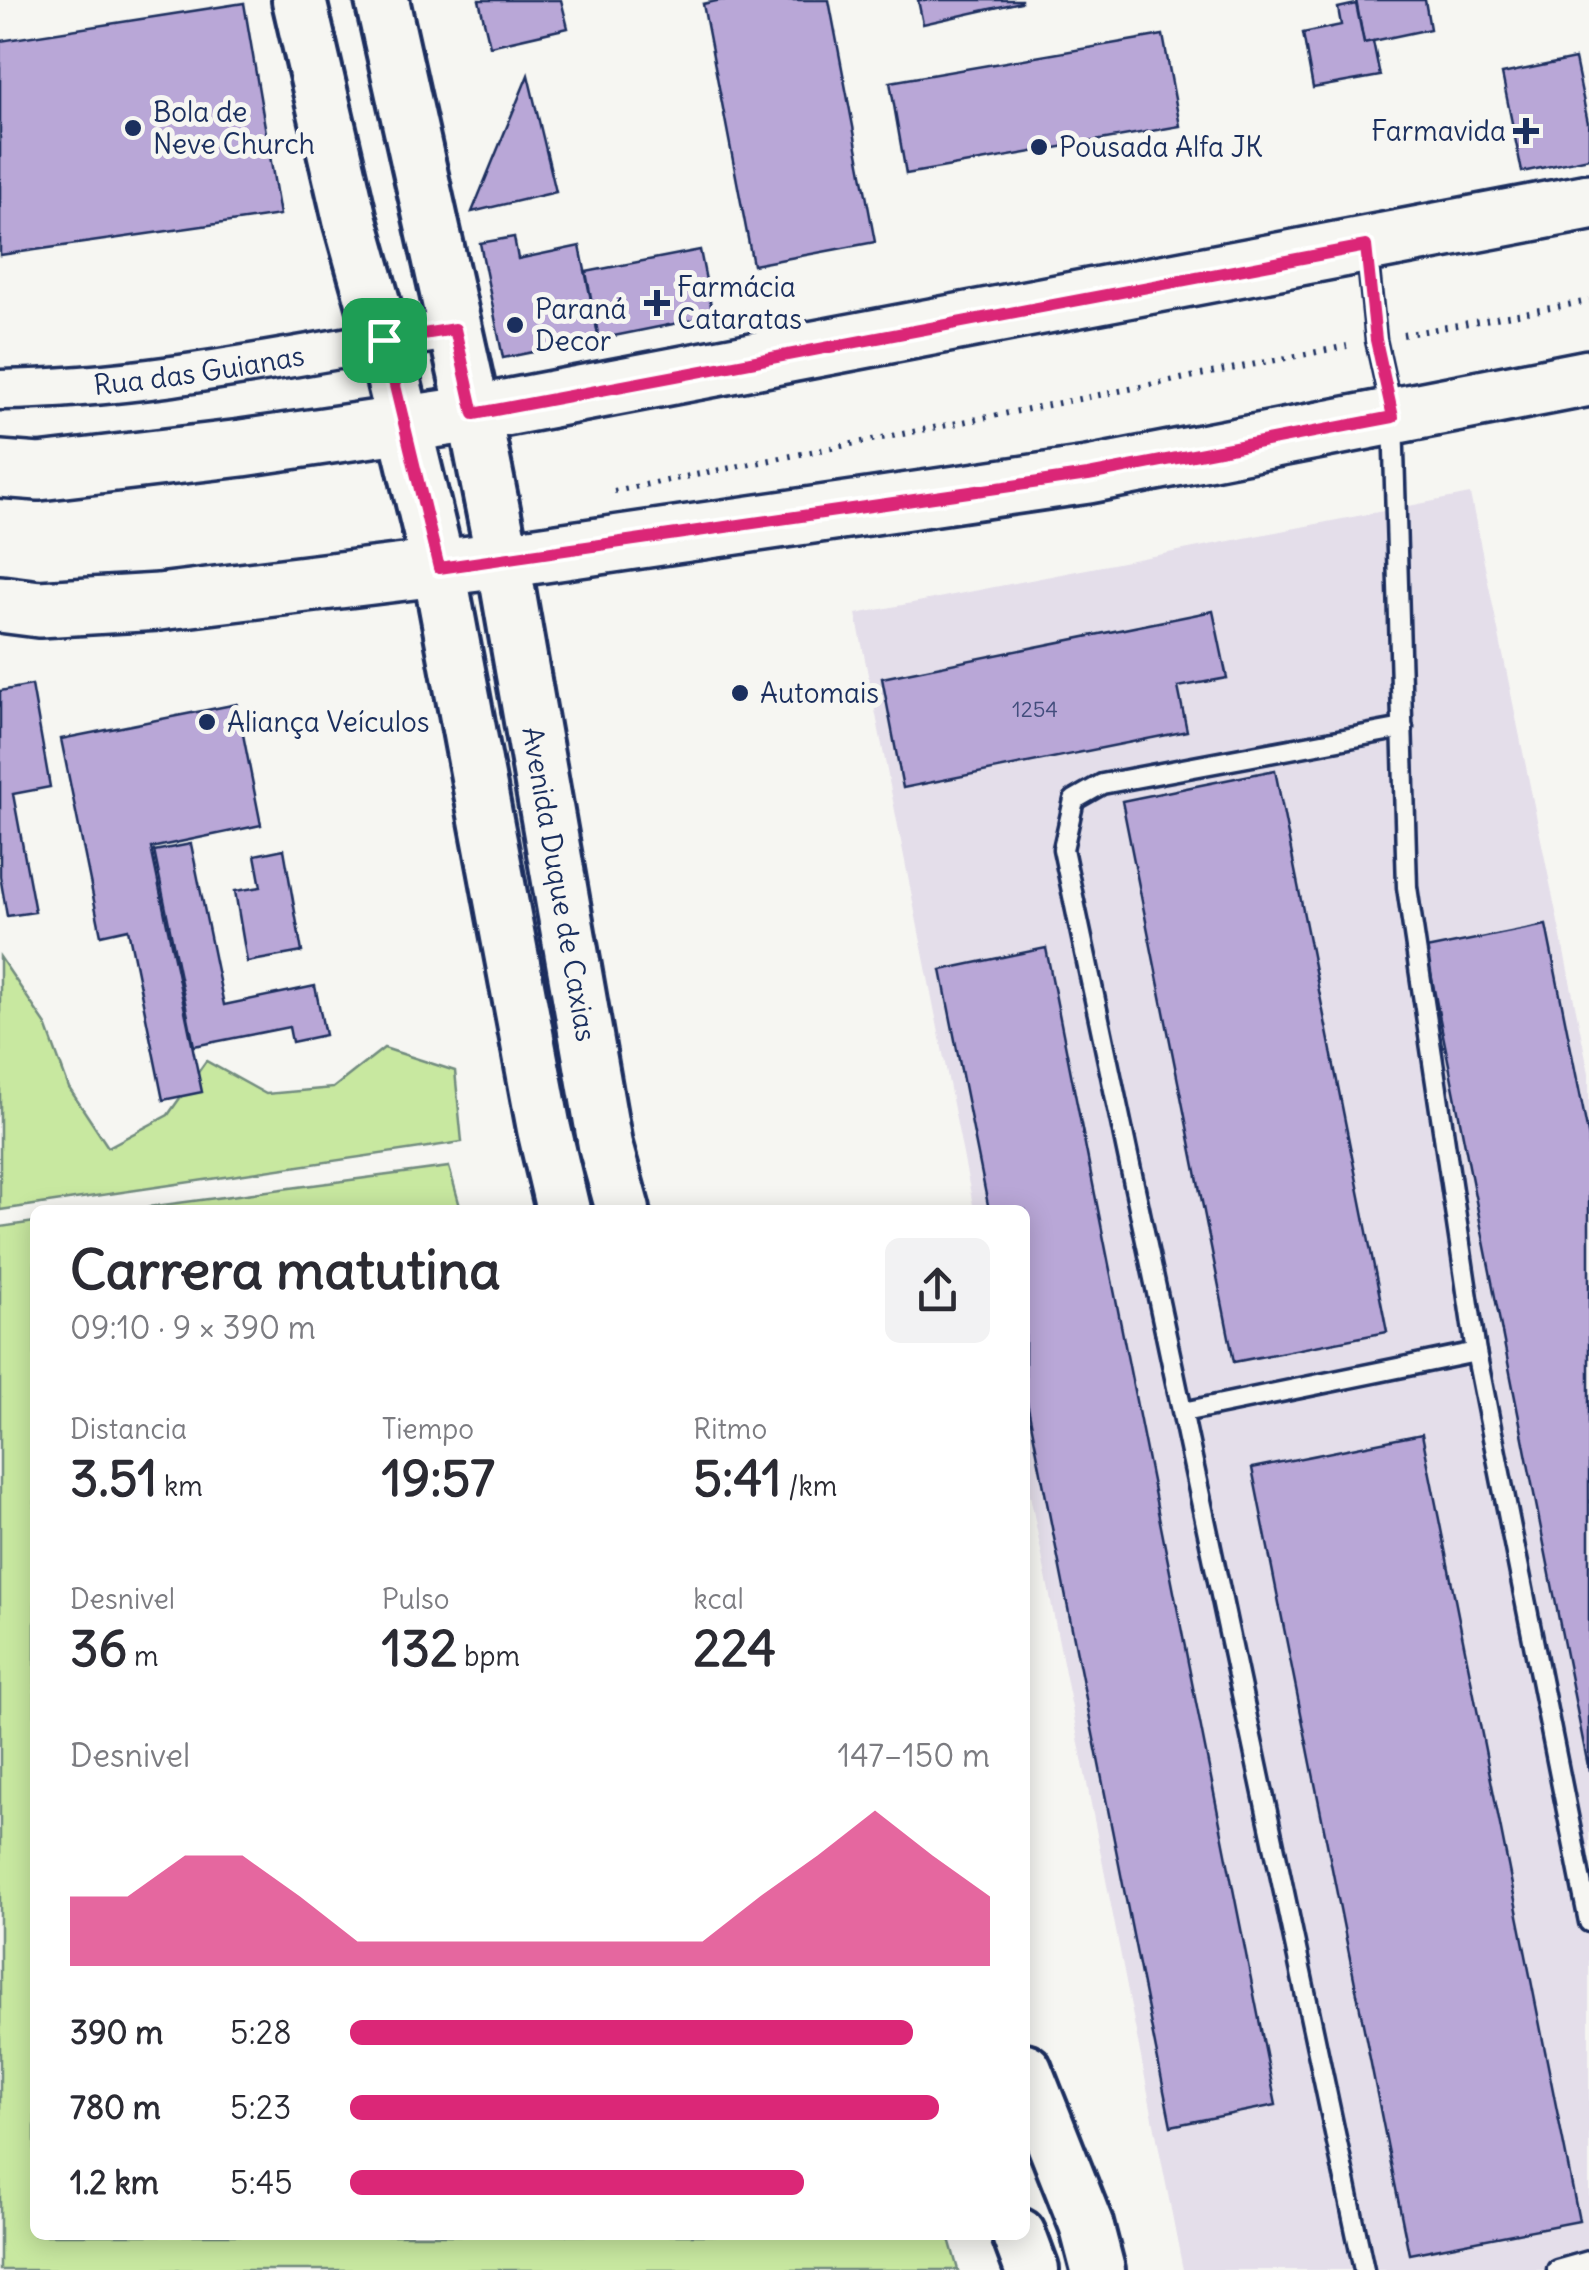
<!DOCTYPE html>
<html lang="es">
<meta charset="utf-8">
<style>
body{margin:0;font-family:Delius,sans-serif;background:#f2f2f3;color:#2b2b33;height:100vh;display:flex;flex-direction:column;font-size:38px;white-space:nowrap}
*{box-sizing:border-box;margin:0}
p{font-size:32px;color:#7c7c81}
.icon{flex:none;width:55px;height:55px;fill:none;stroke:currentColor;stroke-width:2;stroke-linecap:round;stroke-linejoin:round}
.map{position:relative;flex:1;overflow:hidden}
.drawer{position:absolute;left:30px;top:1205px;width:1000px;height:1035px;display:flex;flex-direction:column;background:#fff;border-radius:15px;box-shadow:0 5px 25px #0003}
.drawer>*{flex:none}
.pin{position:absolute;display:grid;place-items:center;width:85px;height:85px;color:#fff;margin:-42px;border-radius:20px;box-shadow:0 5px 15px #0006}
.round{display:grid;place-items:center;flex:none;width:105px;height:105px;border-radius:15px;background:#f2f2f3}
.head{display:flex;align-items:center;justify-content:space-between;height:170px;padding:0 40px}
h1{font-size:55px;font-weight:800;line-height:75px}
.figures{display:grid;grid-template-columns:repeat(3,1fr);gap:15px;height:170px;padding:10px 40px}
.figures div{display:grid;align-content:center}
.figures b{font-size:50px;font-weight:800}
.figures small{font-size:28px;font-weight:400}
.figures p{font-size:28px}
.chart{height:280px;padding:20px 40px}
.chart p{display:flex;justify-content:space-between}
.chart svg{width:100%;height:180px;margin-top:10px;fill:#db2777;opacity:.7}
ul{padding:0 40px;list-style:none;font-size:32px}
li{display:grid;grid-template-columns:160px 120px 1fr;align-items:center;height:75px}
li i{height:25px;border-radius:12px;background:#db2777}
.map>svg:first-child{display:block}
.built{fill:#e4deea}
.green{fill:#c8e8a0;stroke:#728c7f;stroke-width:2.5}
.building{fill:#b9a7d7;stroke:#1b2f5e;stroke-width:2.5}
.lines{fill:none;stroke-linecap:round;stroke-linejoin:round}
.lane-casing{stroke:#1b2f5e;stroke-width:25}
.street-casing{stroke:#1b2f5e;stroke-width:45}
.secondary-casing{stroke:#1b2f5e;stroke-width:60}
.primary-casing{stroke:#1b2f5e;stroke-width:62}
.path{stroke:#1b2f5e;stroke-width:6;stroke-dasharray:2.5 8;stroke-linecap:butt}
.lane{stroke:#f6f6f2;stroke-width:18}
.street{stroke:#f6f6f2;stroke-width:38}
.secondary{stroke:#f6f6f2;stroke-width:52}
.primary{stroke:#f6f6f2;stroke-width:55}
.route-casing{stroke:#fff;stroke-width:20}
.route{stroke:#db2777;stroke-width:12}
.poi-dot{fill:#1b2f5e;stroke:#f6f6f2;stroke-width:4}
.labels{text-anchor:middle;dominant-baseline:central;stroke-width:10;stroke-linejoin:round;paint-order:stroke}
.number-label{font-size:22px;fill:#424d7c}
.poi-label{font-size:28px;fill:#1b2f5e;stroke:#f6f6f2;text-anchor:start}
.street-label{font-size:28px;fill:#1b2f5e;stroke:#f6f6f2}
</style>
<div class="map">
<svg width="1589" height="2270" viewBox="0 0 1589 2270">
<rect width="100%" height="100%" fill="#f6f6f2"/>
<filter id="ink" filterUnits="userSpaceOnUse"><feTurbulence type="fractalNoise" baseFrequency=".01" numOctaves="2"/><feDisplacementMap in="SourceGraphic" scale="20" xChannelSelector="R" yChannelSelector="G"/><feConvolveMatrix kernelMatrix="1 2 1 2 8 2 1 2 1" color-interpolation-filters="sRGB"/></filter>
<g filter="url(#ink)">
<path class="built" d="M1470,494L1589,1073V2270H1183L1025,1470V1210H974L856,614Z"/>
<g class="green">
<path d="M0,957L46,1025L69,1088L108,1147L168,1115L206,1061L266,1094L333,1088L384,1048L455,1071L462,1142L0,1210Z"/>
<path d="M449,1167L461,1210H125Z"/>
<path d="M35,1222V2235H948L958,2270H0V1227Z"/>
</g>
<g class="building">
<path d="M479,0H561L568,28L490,46Z"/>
<path d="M721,0H829L875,242L753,265L703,4Z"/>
<path d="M918,0H1021V2L923,24Z"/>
<path d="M1356,0H1425L1430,29L1364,43Z"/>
<path d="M244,3L280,215L0,255V41Z"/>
<path d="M1356,4L1364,43L1373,41L1380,76L1313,88L1303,33L1341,25L1338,8Z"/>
<path d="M1163,35L1180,126L906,174L890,82Z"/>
<path d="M1575,59L1589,128V158L1522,172L1502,74Z"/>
<path d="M528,75L556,192L472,212Z"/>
<path d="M514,237L518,259L580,246L599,339L503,358L480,243Z"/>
<path d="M700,250L713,316L599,339L586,272Z"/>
<path d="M1213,611L1227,678L1178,687L1187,731L903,788L882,678Z"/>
<path d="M32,685L50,787L13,794L35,912L7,916L0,876V691Z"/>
<path d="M237,704L261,825L151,848L202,1092L163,1100L128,929L101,935L61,739Z"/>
<path d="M1275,770L1387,1332L1234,1362L1122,801Z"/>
<path d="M191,844L224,1005L315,986L325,1035L292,1042L289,1027L194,1046L154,851Z"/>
<path d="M284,849L302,952L247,962L235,891L261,887L255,855Z"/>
<path d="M1546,925L1589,1139V1771L1426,949Z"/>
<path d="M1046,948L1276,2105L1171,2126L1025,1392V1210H989L941,970Z"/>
<path d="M1422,1434L1579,2221L1409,2254L1252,1468Z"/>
</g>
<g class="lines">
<defs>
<g id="lane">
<path d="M1367,251L1376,340L1393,417L1407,887L1476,1352L1589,1922"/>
<path d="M1183,1412L1476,1352"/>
<path d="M1364,2270L1063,849L1074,800L1102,784L1403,728"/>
<path d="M1557,2270L1589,2261"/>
</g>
<g id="street">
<path id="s1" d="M0,390C153,388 304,353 455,329"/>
</g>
<g id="secondary">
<path d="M299,0L350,220L384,341L439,569L544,1129L563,1210"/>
<path id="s2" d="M382,0L474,414L503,560L605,1145L623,1210"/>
<path d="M1025,2070L1086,2224L1098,2270"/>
<path d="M1019,2235L1032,2270"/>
</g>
<g id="primary">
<path d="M0,469L39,472L242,448L474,414L1589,202"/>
<path d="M0,604L39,609L159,602L503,560L1088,475L1589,378"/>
</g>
</defs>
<use href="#lane" class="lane-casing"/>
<use href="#street" class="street-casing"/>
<use href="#secondary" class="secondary-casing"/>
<use href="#primary" class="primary-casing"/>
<g class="path">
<path d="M1403,335L1589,301"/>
<path d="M614,491L1347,346"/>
</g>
<use href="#lane" class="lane"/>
<use href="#street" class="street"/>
<use href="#secondary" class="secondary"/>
<use href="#primary" class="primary"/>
</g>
</g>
<g class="lines" filter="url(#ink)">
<defs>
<path id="route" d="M1366,246L1376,340L1393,417L1088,475L439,568L384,340L455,329L474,414Z"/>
</defs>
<use href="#route" class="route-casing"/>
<use href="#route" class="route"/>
</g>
<g class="poi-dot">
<circle cx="133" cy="128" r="10"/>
<path d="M1521 116h10v10h10v10h-10v10h-10v-10h-10v-10h10z"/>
<circle cx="1039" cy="147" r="10"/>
<path d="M652 288h10v10h10v10h-10v10h-10v-10h-10v-10h10z"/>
<circle cx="515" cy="325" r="10"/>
<circle cx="740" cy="693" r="10"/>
<circle cx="207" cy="722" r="10"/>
</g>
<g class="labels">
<g class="number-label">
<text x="1035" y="709">1254</text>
</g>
<g class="poi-label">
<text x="153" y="112">Bola de<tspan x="153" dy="32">Neve Church</tspan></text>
<text x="1506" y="131" text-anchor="end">Farmavida</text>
<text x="1059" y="147">Pousada Alfa JK</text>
<text x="677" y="287">Farmácia<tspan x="677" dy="32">Cataratas</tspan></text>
<text x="535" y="309">Paraná<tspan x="535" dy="32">Decor</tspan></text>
<text x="760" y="693">Automais</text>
<text x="227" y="722">Aliança Veículos</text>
</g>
<g class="street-label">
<text stroke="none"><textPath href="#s1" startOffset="200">Rua das Guianas</textPath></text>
<text stroke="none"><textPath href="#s2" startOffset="902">Avenida Duque de Caxias</textPath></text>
</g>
</g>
</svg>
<div class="pin" style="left:384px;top:340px;background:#1e9e55"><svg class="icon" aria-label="arrive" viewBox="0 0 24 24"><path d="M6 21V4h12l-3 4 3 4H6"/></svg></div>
<section class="drawer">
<div class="head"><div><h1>Carrera matutina</h1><p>09:10 · 9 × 390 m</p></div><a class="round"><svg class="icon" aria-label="share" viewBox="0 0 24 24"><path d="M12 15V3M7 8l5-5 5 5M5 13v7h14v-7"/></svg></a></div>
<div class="figures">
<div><p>Distancia</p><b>3.51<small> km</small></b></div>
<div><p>Tiempo</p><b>19:57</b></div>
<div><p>Ritmo</p><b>5:41<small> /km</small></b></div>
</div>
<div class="figures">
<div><p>Desnivel</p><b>36<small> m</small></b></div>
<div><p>Pulso</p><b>132<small> bpm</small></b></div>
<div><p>kcal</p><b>224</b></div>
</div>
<div class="chart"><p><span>Desnivel</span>147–150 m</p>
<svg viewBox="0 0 160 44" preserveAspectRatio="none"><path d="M0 44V27L10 27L20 17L30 17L40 27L50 38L60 38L70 38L80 38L90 38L100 38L110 38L120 27L130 17L140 6L150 17L160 27V44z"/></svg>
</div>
<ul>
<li><b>390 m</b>5:28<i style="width:88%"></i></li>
<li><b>780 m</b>5:23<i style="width:92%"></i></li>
<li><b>1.2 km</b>5:45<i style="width:71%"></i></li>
</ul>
</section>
</div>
